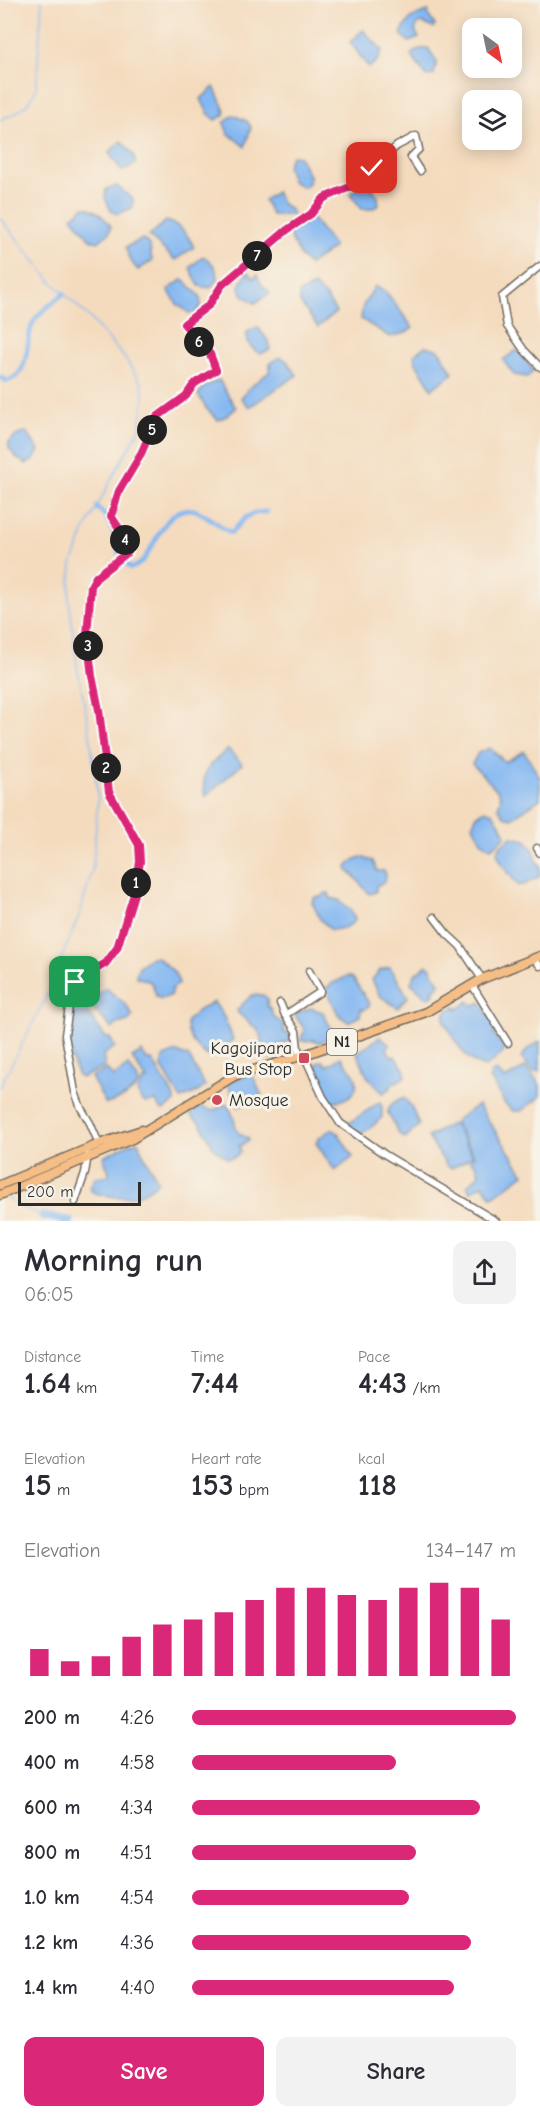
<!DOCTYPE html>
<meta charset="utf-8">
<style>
body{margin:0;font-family:"Comic Neue",sans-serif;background:#f2f2f3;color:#2b2b33;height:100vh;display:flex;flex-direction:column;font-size:22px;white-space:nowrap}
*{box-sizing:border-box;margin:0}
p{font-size:20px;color:#7c7c81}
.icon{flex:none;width:33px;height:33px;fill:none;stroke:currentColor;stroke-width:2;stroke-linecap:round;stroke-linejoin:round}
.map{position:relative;height:1221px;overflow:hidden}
.panel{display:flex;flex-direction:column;background:#fff;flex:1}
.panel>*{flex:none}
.needle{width:39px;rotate:147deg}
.controls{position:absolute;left:462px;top:18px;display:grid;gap:12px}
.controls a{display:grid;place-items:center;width:60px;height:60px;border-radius:12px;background:#fff;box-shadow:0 3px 15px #0003;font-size:30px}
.scale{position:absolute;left:18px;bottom:15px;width:123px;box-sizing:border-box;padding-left:6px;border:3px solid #2b2b2b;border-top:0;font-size:16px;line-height:21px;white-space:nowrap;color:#2b2b2b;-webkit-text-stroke:4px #f7f3e8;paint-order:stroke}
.pin{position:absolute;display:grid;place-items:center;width:51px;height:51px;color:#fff;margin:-26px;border-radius:12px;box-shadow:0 3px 9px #0006}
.km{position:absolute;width:30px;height:30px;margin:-15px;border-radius:50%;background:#222;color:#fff;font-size:16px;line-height:30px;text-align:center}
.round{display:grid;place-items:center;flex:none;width:63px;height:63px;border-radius:12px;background:#f2f2f3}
.headline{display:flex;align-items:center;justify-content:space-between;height:102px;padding:0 24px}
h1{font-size:33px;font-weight:700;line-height:45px}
.stats{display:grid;grid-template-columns:repeat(3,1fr);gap:9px;height:102px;padding:6px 24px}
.stats div{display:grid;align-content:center}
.stats b{font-size:30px;font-weight:700}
.stats small{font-size:16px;font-weight:400}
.stats p{font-size:16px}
.chart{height:168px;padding:12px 24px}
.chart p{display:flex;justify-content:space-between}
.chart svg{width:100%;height:108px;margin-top:6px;stroke:#db2777;stroke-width:6}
.primary-button{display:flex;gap:12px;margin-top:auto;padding:12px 24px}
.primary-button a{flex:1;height:69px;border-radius:12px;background:#db2777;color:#fff;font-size:24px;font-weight:700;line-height:69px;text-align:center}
.primary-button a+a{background:#f2f2f3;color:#2b2b33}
ul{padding:0 24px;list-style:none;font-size:20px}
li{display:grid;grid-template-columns:96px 72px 1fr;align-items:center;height:45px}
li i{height:15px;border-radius:8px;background:#db2777}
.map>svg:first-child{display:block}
.water{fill:#84b8f2;stroke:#58728e;stroke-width:1.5}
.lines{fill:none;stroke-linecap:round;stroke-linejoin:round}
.stream{stroke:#84b8f2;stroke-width:1.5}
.canal{stroke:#84b8f2;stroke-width:4.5}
.river{stroke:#84b8f2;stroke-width:8}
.minor-casing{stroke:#71695e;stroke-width:9}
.highway-casing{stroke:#71695e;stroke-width:11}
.minor{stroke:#fff;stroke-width:6}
.highway{stroke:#f6be87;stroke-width:8}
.route-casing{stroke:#fff;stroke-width:12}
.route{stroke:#db2777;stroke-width:8}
.poi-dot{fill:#d1495b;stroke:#f7f3e8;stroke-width:2}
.labels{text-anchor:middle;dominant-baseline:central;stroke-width:6;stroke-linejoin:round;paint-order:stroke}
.shield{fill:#f7f3e8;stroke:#686764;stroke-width:1.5}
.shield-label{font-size:16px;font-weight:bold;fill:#2b2b2b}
.poi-label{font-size:18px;fill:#2b2b2b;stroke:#f7f3e8;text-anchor:end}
</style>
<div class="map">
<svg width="540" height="1221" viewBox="0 0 540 1221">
<rect width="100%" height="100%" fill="#f7f3e8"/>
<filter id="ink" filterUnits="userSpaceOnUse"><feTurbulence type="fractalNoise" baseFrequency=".0167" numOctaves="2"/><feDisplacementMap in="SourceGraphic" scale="12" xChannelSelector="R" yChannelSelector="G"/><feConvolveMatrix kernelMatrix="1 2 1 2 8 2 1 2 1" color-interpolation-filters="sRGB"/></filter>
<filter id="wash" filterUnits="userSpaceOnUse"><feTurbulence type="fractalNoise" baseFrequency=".008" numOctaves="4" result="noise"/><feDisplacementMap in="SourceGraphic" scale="24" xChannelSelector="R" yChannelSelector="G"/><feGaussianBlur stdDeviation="1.35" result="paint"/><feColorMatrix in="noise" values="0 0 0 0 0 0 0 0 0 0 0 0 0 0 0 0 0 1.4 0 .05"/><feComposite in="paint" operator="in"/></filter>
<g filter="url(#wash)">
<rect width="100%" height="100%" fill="#f4dbbe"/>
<g class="water">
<path d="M429,11L428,15L435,25L434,28L422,23L418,24L415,30L419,38L409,42L401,34C407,20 414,14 429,11Z"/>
<path d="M363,30L382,50L378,60L369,68L350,42Z"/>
<path d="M428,48L437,62L434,75L426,76L411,55L416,50Z"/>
<path d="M214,87L225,111L224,115L216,120L208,113L201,99Z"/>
<path d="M233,115L247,121L251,127L245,147L228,133L224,123Z"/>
<path d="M121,141L134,155L135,164L122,171L109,153Z"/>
<path d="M292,155L299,156L310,178L307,186L302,187L292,181L287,165Z"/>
<path d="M368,182L378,197L379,205L371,209H362L350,194Z"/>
<path d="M117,186L133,199L132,208L118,214L111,211L105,198L106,189Z"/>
<path d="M276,192L282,204L290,209L293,215H272L264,200Z"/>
<path d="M84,207C96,208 103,217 111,226L109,233L98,242L90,239L72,217Z"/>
<path d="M312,218L333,245V248L309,265L300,256L288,233Z"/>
<path d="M166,221C180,225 187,233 194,247L175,260L149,236Z"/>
<path d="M143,239L150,246L152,261L138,270L129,259L126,247Z"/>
<path d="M203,256C212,262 217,267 218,279L210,288L199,286L190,268Z"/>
<path d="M248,272L254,278L257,275L261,284L270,293L255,303L243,295L239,285Z"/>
<path d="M183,279L200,296L201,306L195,313H189L177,304L168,290Z"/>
<path d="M314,286L326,297L336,312L318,327L300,303L299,293Z"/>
<path d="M375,286L387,293L413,328L405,333L390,337L361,319L363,306Z"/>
<path d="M258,327L268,341L270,350L260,354C251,348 246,343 247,332Z"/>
<path d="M425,346L439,350L453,373L432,389L416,363L414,355Z"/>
<path d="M517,350L534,371L527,377L514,375L503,360Z"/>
<path d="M280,357L286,360L297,375L249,407L241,398L249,388L269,372L270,364Z"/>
<path d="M219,380L236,408L228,415L218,420L206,408L198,394L205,386Z"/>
<path d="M26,432L39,450L34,460L26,464L18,459L9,449V442L16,436Z"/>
<path d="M490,748L505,762L524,751L540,778V799L512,818L504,816L498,807L501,798L497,790L472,764L478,753Z"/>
<path d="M228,749L242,764L205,797C201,769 208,767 228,749Z"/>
<path d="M485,810L493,813L506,834L503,839L491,848L481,841L473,825L476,816Z"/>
<path d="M512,837L526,840L535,852L536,861L540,865V876L524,885H518L503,866L497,853L501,845Z"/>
<path d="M361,857L373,861L377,871H384L386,874L385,881L376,886V892L370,894C361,887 357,876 348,871L347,867L354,860Z"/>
<path d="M326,893H329L330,898L339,900L347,908H350L355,920C349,928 340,929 331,930L320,919L312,902L315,897H321Z"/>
<path d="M151,957H157C168,968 175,968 179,984L172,989L170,996L161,999L156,996C153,983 151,979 137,978L136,975L139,966Z"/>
<path d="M427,965L430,967L440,984L432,991L434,994L428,998L411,983L415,974Z"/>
<path d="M390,967L408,997L398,1008L380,996L372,980L379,971Z"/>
<path d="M348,976L353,978L370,1005L364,1010L361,1009L360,1016L348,1022L338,1014L326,989L331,984Z"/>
<path d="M106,988L125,1004L133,1016L128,1021L117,1024L112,1029L90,1005L92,998Z"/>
<path d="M252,995H263L268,999L267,1005L271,1010L273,1016L284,1025V1032L290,1035L292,1040L277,1046L275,1058L268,1059L253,1046L263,1040L257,1029L238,1013L237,1010Z"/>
<path d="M469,1001L474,1006L481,1002L497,1031L493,1034L506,1048L502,1054L486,1067C464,1063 455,1039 444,1021L445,1013L455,1006L458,1009Z"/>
<path d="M214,1002L224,1017L233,1039L215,1056L210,1057C197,1050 185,1036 187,1021L199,1010Z"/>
<path d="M82,1004L106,1038H110L115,1047L103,1055L105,1067L81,1078L78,1076C69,1055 64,1034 71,1012Z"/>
<path d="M311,1008L323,1012L331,1029L329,1032V1037L320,1043L315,1040L301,1041V1038L305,1030L294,1014Z"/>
<path d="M380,1037L390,1044L387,1049L391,1056H395L404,1069L406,1076L391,1085V1088L383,1093L367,1076L357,1053Z"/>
<path d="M540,1041V1071L534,1072L521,1058L527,1050Z"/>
<path d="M142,1052L147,1060H152L175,1099V1102L164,1110L160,1109L156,1101L146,1103L142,1101L137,1092L143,1080H147L132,1058Z"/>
<path d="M177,1052L189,1057L205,1086L199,1091L181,1099L161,1066L163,1057Z"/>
<path d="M341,1057C345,1063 354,1072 356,1079C360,1095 342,1103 329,1101L316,1074L317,1063L323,1061L327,1066Z"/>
<path d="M128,1066L136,1076L139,1083C131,1095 120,1100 106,1104L91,1077L107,1069L113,1077Z"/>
<path d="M526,1067L540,1085V1097L521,1111H513L505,1104L490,1078L492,1072L496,1071L505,1079Z"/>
<path d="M252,1074L262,1096L255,1102L253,1099L239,1107L228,1085L234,1080Z"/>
<path d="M404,1098L411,1106L419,1125L405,1138L399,1134L388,1113C388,1104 397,1100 404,1098Z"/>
<path d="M380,1102L382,1107V1117L374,1125L358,1136L346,1125Z"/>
<path d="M227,1104C229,1108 233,1114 234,1118C236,1129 236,1134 248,1138L249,1141L239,1146L241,1152L233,1158H227L214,1148L200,1123L190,1115L199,1106L212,1111Z"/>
<path d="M478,1105L524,1174L494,1196L492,1197L483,1185L471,1191L467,1186L479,1174L477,1166L471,1161L474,1156L455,1123L456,1120Z"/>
<path d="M451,1124H454L473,1156L452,1168L447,1166L428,1137Z"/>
<path d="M332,1129L338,1133L353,1157L335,1171L316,1143L319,1138Z"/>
<path d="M138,1141C142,1156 152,1167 158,1182C139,1201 115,1199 92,1192L90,1188L95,1177L108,1176L109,1172L103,1157L128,1144Z"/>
</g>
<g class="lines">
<g class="stream">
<path d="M0,120C17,113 29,107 36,89L42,0"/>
<path d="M0,218L52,282L89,317L124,357L142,384L144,400L139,431L118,467L85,530L72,564L69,599L77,665L89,728L98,797L93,867L80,913L45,999L0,1087"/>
<path d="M6,1196L15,1204L43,1216"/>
</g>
<g class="canal">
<path d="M0,377L7,381C32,374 24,342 33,323C38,312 55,302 64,293"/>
<path d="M97,507C101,512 106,516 109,522C119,540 113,555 131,568C154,565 159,502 195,510C202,512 223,528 231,533C244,519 246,512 267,512"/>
</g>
<path class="river" d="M43,1216L70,1221"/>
</g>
</g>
<g filter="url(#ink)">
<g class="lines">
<defs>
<g id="minor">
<path d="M540,266L502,297L507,326L524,350L540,367"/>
<path d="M537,848L540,853"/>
<path d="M434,917L447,934L460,946L482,979"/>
<path d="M534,958L540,966"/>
<path d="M472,985L508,1043"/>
<path d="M280,1003L285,1015L296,1031L299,1057"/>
<path d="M285,1015L320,992V990L309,971"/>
<path d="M304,1055L323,1097L340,1123L384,1154L496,1221"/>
<path d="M99,1144L90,1123L81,1108L75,1092L65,1035L72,985L106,963L113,955L117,948L134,894L139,871L140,854L139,845L109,792L99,710L92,676L87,635L91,586L96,577L128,552L123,534L111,516L119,491L140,456L157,417L186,396L194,384L216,370L210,354L184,325L209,305L222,286L287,230L311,215L324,198L350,187L397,146L416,136L419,149L411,157L420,171"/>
<path d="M75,1202L85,1173L88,1155"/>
</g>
<g id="highway">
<path d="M0,1185L99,1144L142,1130"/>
<path d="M0,1195L132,1139L234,1076L304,1055L426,1012L482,979L540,956"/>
</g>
</defs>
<use href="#minor" class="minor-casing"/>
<use href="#highway" class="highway-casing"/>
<use href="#minor" class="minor"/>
<use href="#highway" class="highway"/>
</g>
</g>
<g class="lines" filter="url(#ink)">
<defs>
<path id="route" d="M75,982L106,963L117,948L134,894L140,862L139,845L109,792L99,710L92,676L87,635L91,586L96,577L128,552L123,534L111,516L119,491L140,456L157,417L186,396L194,384L216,370L210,354L184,324L209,305L222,285L287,230L311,214L324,198L350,187L372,168"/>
</defs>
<use href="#route" class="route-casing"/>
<use href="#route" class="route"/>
</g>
<g class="poi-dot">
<rect x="298" y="1052" width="12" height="12" rx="3"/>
<circle cx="217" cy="1100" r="6"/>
</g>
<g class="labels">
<rect class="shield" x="327" y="1029" width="30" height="26" rx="4.5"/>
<g class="shield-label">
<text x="342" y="1042">N1</text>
</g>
<g class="poi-label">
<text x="292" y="1048">Kagojipara<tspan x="292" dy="21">Bus Stop</tspan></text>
<text x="229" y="1100" text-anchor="start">Mosque</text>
</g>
</g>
</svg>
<div class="controls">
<a><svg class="needle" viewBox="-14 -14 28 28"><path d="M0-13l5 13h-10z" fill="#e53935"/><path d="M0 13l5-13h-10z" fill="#7c7c81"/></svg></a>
<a><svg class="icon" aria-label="layers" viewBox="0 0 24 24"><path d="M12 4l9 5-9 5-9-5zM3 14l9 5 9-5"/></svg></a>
</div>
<div class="scale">200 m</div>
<div class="pin" style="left:75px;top:982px;background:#1e9e55"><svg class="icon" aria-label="arrive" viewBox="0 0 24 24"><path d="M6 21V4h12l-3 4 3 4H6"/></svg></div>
<div class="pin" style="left:372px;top:168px;background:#d93025"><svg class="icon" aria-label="check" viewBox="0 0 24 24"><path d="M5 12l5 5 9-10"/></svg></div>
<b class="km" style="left:136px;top:883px">1</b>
<b class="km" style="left:106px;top:768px">2</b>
<b class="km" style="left:88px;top:646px">3</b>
<b class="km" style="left:125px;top:540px">4</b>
<b class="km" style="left:152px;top:430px">5</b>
<b class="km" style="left:199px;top:342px">6</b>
<b class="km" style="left:257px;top:256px">7</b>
</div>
<section class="panel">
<div class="headline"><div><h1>Morning run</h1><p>06:05</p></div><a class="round"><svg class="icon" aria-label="share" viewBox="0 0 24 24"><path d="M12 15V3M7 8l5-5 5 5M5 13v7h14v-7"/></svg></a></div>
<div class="stats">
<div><p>Distance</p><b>1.64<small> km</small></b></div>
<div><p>Time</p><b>7:44</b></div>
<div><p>Pace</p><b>4:43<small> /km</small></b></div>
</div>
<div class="stats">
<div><p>Elevation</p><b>15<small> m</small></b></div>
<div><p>Heart rate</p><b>153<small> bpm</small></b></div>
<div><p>kcal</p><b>118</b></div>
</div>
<div class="chart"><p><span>Elevation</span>134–147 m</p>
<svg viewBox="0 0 160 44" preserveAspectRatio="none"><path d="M5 44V33M15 44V38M25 44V36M35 44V28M45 44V23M55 44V21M65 44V18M75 44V13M85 44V8M95 44V8M105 44V11M115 44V13M125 44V8M135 44V6M145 44V8M155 44V21"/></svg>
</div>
<ul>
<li><b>200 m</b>4:26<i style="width:100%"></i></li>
<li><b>400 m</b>4:58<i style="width:63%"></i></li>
<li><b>600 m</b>4:34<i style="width:89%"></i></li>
<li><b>800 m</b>4:51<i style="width:69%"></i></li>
<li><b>1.0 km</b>4:54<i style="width:67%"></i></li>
<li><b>1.2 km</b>4:36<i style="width:86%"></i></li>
<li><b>1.4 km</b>4:40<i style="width:81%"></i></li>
</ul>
<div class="primary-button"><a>Save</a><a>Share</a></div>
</section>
